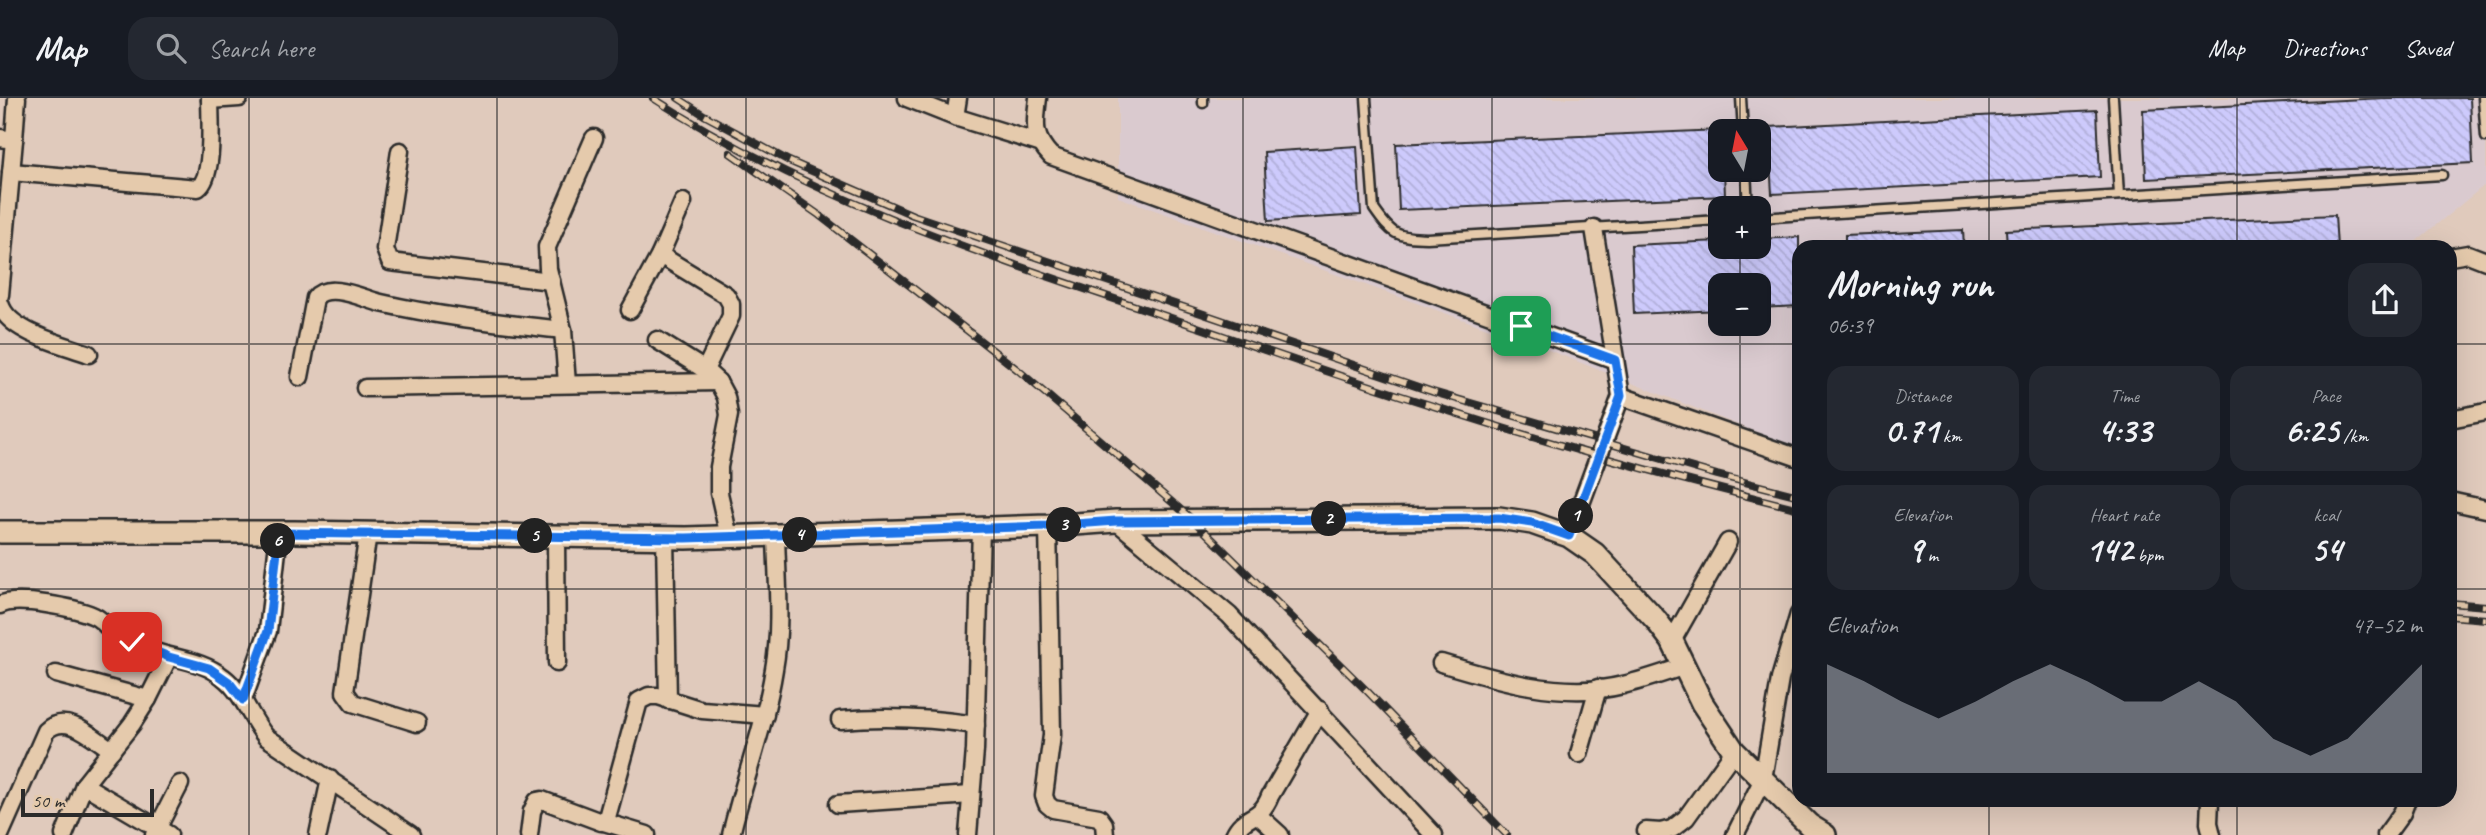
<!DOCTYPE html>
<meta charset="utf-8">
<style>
body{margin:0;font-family:Caveat,sans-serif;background:#242831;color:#f1f3f6;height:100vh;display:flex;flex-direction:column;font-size:26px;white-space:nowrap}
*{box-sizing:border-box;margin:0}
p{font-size:23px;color:#9ea1a6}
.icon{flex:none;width:38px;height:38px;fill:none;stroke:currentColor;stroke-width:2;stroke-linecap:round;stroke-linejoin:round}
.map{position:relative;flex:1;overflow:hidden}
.side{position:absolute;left:1792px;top:142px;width:665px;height:567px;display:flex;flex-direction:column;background:#171b24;border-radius:21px;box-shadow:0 7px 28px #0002}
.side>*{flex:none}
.needle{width:46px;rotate:350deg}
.fabs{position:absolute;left:1708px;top:21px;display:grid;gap:14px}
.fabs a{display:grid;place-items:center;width:63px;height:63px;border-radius:14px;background:#171b24;box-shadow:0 7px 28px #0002;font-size:35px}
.scale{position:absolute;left:21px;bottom:18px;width:133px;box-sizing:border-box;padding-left:7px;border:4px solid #2b2b2b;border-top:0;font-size:19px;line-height:24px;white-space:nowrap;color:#2b2b2b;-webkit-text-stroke:5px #e5caac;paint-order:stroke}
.pin{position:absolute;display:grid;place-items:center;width:60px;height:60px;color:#fff;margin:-30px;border-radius:14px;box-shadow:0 4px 10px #0006}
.km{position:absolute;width:35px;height:35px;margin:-18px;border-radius:50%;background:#222;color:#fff;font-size:19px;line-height:35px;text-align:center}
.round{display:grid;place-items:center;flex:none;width:74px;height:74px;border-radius:21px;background:#242831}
.head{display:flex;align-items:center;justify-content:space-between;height:119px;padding:0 35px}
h1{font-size:38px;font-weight:800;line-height:52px}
.stats{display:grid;grid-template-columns:repeat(3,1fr);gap:10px;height:119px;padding:7px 35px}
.stats div{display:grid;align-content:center;border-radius:18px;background:#242831;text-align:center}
.stats b{font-size:35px;font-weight:800}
.stats small{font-size:19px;font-weight:400}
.stats p{font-size:19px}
.chart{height:196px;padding:14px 35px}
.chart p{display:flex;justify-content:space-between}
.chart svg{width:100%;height:126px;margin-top:7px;fill:#8c9099;opacity:.7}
header{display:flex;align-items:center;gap:42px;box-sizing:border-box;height:98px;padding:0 35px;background:#171b24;border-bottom:2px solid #363941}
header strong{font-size:33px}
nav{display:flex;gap:38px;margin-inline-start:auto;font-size:24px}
.search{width:490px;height:63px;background:#242831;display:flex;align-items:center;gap:18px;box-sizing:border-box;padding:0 24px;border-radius:21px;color:#9ea1a6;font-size:26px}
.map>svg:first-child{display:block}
.built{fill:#dacacf;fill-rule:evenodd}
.building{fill:url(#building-back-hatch);stroke:#2b2b2b;stroke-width:2}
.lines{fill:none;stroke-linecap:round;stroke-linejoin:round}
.service-casing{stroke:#2b2b2b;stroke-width:13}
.minor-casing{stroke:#2b2b2b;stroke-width:21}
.tertiary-casing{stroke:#2b2b2b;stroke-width:26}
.service{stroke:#e5caac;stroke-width:8}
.minor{stroke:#e5caac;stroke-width:16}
.tertiary{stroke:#e5caac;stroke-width:21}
.rail-casing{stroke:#2b2b2b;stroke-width:8}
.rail{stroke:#e5caac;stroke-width:5;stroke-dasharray:16;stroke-linecap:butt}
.route-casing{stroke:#fff;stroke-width:14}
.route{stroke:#1a73e8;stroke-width:9}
.grid{fill:none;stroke:#2b2b2b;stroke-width:2;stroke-opacity:0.55}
</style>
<header>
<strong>Map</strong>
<div class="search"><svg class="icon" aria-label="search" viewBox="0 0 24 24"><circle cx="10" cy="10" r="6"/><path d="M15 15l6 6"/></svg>Search here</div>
<nav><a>Map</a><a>Directions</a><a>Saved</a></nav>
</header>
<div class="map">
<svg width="2486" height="737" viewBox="0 0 2486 737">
<defs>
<pattern id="building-back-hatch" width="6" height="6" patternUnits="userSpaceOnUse" patternTransform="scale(1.75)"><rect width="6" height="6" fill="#cdcafc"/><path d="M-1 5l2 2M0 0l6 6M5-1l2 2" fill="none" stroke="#b0aed8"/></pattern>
</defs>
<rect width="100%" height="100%" fill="#e0cabc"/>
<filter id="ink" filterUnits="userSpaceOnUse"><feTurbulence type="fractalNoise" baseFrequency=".0143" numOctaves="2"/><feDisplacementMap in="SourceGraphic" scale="14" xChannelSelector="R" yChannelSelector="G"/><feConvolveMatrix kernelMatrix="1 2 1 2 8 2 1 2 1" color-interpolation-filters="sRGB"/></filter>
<g filter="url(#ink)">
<path class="built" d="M1118,0H2486V86L2409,149H1799V351L1546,251L1118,99ZM1720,33H1759V72H1720ZM1720,110H1759V149H1720ZM1720,187H1759V226H1720Z"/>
<g class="building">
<path d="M2384,0H2470L2473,65L2146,81L2143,12Z"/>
<path d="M2097,12L2100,79L1772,96L1768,29Z"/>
<path d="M1720,32V72H1724L1725,98L1399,112L1396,46Z"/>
<path d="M1357,48L1361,117L1268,123L1264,54Z"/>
<path d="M2335,117L2337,149H2007L2006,132Z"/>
<path d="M1963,132L1964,149H1845V137Z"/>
<path d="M1799,139V208L1759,210V187H1720V212L1634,216L1631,147L1720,143V149H1759V141Z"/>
</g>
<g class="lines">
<defs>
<g id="service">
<path d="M1203,0V5"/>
<path d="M1366,0L1374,111C1392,137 1396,139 1427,140L1720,122"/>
<path d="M1741,0L1743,33"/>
<path d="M2113,0L2119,97"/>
<path d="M2483,0L2486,39"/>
<path d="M1746,72L1748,110"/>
<path d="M1759,120L2442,77"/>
</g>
<g id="minor">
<path d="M907,0L955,19L1039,45"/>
<path d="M1038,0C1035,26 1032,38 1051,58L1615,262"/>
<path d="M210,2L239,0"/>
<path d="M955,19L958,0"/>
<path d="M0,40L14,42L17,0"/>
<path d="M400,53L385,151L390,164L551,183"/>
<path d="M11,74L198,90C215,78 210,20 210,0"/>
<path d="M660,157L726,197L731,206V218L705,272"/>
<path d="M2450,159L2468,156L2486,163"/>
<path d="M0,197L14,42"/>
<path d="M0,205C7,234 63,246 89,256"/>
<path d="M630,212L660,157L683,104"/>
<path d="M657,242L705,272L718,284L726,299L729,317L719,369V395L729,439"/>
<path d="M300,279L315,200C328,183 364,201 381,205C441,219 502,225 563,232"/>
<path d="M567,286L563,232L548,171L547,149L594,40"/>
<path d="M365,290L718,284"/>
<path d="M1621,298L1799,360"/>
<path d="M2450,321L2486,314"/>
<path d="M2450,403L2486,411"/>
<path d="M1116,423L1229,517L1434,737"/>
<path d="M1048,428L1052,637L1044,698L1047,706L1053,711L1099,719L1104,726L1105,737"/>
<path d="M368,435L345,594L353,605L417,625"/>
<path d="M556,438L557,565"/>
<path d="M1569,438L1621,298L1594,130"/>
<path d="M665,439L668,602"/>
<path d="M0,507C17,498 76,510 94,518C105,523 109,533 119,538C129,544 142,548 153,553C175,561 204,563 223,579C243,594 250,620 266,639L411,737"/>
<path d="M1672,543L1728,444"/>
<path d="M1441,565C1497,582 1563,602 1623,587C1644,582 1664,575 1685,568"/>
<path d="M56,576L148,601"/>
<path d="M243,602L268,533L279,435"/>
<path d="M840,622C886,618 930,620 976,627"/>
<path d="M1579,656L1598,590"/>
<path d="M84,687L169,737"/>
<path d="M2210,702L2209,725L2212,737"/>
<path d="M838,706L971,697"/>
<path d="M1258,717L1280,737"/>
<path d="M604,724L647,737"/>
<path d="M1646,733L1661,734L1672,731L1686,720L1734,653"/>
<path d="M0,737L46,633C66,613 93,640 112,652"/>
<path d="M64,737L84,687L132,626L148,601L169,559"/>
<path d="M154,737L180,686"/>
<path d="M318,737L330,681"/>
<path d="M529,737L532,713L537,703L542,702L601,724L606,723L639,603L649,598H658L702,612L765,617"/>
<path d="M731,737C744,681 765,628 774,571C782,528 777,481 776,438"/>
<path d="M968,737L975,652L981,429"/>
<path d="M1234,737C1244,715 1260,724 1270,698L1320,612"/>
<path d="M1735,737L1763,681L1780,581L1799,516"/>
<path d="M2386,737L2402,715L2407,702"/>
</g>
<path id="tertiary" d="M0,434H295L686,440L1048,428L1116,423L1499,420L1532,425L1569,438L1595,456L1656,522L1672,543L1702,605L1734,653L1809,727L1825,737"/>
</defs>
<use href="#service" class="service-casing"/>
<use href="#minor" class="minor-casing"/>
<use href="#tertiary" class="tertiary-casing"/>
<use href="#service" class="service"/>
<use href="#minor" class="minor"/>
<use href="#tertiary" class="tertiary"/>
<defs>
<g id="rail">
<path d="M653,0C815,104 996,161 1177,222C1260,250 1343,280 1427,306C1549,346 1674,380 1799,411"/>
<path d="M678,0L704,17L789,63L913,117L1433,294L1717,377L1799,398"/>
<path d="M730,55L819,117L1018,272L1194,423L1368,594L1507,737"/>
<path d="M2450,505L2486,508"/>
<path d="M2450,518L2486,521"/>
</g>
</defs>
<use href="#rail" class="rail-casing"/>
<use href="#rail" class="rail"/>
</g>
</g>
<g class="lines" filter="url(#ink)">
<defs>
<path id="route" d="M132,544L169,559L209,570L229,584L243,602L268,533L279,435L686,440L1048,428L1116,423L1499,420L1532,425L1569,438L1621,298L1615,262L1521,228"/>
</defs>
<use href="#route" class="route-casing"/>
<use href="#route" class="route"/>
</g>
<path class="grid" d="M249,0V737M497,0V737M746,0V737M994,0V737M1243,0V737M1492,0V737M1740,0V33M1989,0V149M2237,0V149M1740,72V110M1740,149V187M1740,226V737M0,246H1799M2450,246H2486M0,491H1799M2450,491H2486M1989,702V737M2237,702V737"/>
</svg>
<div class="fabs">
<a><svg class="needle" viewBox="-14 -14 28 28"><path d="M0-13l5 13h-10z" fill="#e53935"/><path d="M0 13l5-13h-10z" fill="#9ea1a6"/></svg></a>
<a>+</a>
<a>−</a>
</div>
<div class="scale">50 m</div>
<div class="pin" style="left:1521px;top:228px;background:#1e9e55"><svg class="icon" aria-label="arrive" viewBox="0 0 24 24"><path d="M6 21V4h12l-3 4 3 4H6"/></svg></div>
<div class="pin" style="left:132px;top:544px;background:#d93025"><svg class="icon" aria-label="check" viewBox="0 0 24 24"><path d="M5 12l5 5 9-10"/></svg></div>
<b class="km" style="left:1576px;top:418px">1</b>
<b class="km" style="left:1329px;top:421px">2</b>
<b class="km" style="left:1064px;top:427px">3</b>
<b class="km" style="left:800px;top:437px">4</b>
<b class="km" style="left:535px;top:438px">5</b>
<b class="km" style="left:278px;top:443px">6</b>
<section class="side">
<div class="head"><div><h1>Morning run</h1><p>06:39</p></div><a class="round"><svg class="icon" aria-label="share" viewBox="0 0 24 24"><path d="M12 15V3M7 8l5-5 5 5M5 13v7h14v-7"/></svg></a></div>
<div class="stats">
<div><p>Distance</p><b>0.71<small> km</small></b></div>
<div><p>Time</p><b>4:33</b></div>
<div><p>Pace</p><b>6:25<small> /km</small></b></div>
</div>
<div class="stats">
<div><p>Elevation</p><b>9<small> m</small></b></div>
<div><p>Heart rate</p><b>142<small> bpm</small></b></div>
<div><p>kcal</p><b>54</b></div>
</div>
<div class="chart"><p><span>Elevation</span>47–52 m</p>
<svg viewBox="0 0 160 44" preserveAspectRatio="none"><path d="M0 44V6L10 12L20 19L30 25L40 19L50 12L60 6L70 12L80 19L90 19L100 12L110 19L120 32L130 38L140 32L150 19L160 6V44z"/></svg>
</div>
</section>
</div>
